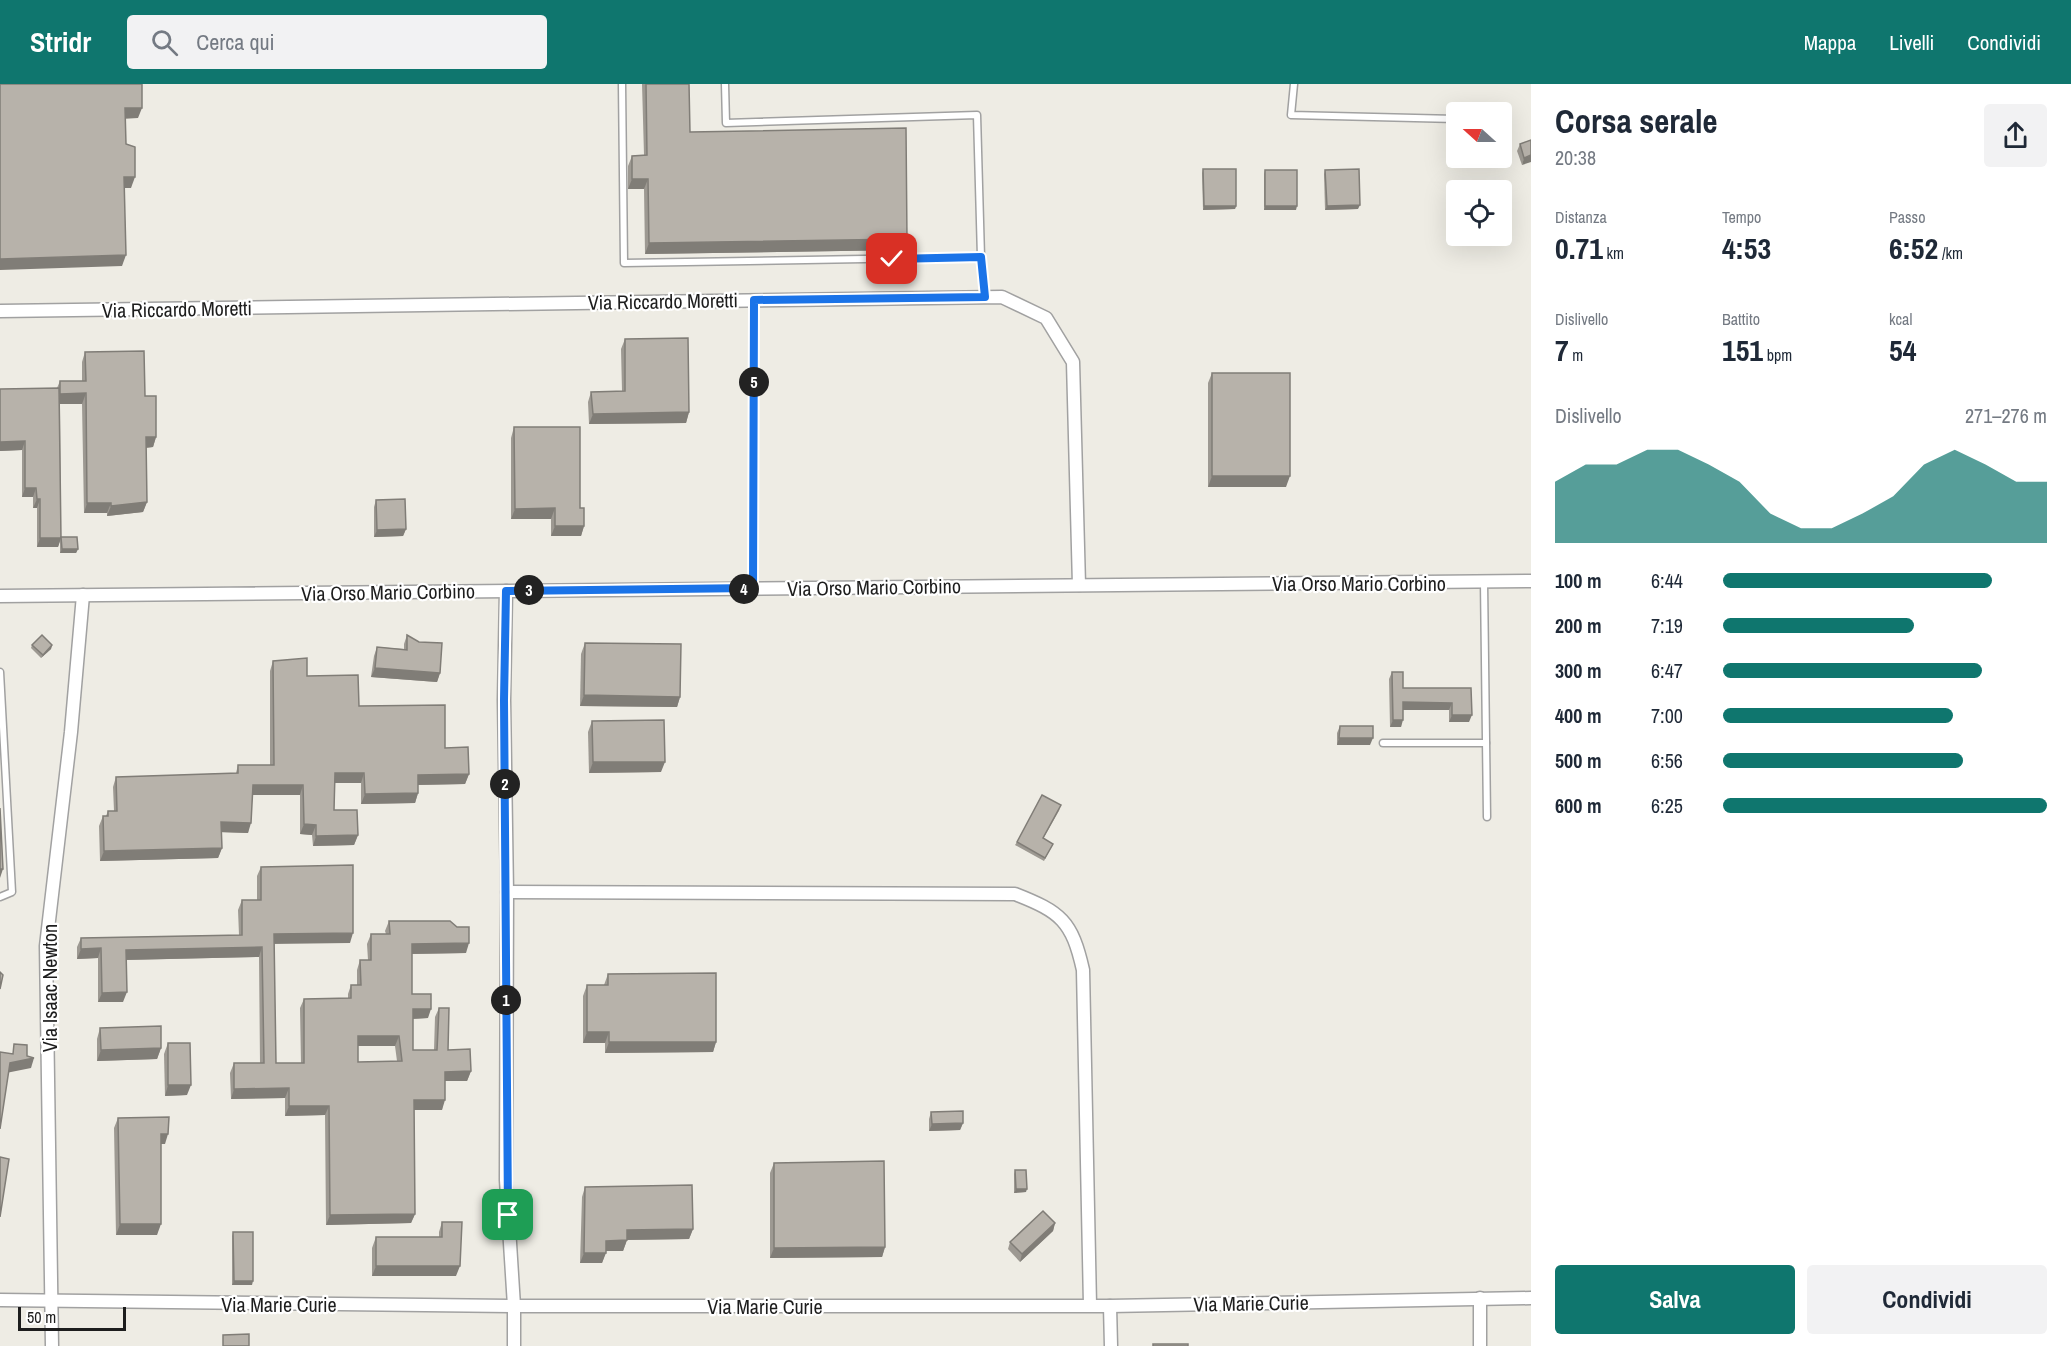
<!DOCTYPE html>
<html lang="it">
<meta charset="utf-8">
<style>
body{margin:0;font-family:"Archivo Narrow",sans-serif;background:#f2f2f3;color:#1f2937;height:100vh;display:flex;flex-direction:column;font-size:22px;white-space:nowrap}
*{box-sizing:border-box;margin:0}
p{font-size:20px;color:#747a83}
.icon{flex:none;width:33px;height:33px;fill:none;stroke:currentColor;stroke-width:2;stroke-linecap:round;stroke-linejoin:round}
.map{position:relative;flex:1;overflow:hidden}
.drawer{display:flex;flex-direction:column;background:#fff;width:540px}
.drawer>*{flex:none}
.needle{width:39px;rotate:291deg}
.controls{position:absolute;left:1446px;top:18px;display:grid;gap:12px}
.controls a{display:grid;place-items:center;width:66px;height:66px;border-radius:6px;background:#fff;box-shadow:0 6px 24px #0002;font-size:30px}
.scale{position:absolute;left:18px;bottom:15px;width:108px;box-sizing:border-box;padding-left:6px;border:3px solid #1d1d1d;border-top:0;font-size:16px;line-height:21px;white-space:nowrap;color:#1d1d1d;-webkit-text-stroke:4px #fff;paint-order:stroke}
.pin{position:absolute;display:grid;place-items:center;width:51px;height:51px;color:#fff;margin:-26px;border-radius:12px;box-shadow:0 3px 9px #0006}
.km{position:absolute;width:30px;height:30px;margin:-15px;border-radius:50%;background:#222;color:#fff;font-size:16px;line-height:30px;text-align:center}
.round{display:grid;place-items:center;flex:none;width:63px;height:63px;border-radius:6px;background:#f2f2f3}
.headline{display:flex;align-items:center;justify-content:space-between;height:102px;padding:0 24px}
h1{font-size:33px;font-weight:700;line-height:45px}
.figures{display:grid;grid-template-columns:repeat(3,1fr);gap:9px;height:102px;padding:6px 24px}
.figures div{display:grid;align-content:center}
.figures b{font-size:30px;font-weight:700}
.figures small{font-size:16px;font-weight:400}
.figures p{font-size:16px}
.chart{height:168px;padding:12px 24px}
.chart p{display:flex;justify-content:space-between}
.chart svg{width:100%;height:108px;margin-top:6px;fill:#0f766e;opacity:.7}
.cta{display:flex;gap:12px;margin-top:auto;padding:12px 24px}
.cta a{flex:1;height:69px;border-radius:6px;background:#0f766e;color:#fff;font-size:24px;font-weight:700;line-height:69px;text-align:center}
.cta a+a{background:#f2f2f3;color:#1f2937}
ul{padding:0 24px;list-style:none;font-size:20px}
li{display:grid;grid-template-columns:96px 72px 1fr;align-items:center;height:45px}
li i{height:15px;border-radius:8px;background:#0f766e}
header{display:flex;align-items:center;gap:36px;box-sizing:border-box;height:84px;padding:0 30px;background:#0f766e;color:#fff}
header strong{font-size:28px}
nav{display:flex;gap:33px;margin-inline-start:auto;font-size:21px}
.search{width:420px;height:54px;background:#f2f2f3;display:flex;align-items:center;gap:15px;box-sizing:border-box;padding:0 21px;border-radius:6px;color:#747a83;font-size:22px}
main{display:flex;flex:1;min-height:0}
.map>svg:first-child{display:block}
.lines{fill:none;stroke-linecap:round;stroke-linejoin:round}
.service-casing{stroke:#a1a1a1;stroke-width:9}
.minor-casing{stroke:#a1a1a1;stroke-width:15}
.service{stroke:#fff;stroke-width:6}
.minor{stroke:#fff;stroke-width:12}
.wall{fill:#9d9992;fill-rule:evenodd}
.shaded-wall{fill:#807d77}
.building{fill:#b7b2aa;stroke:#807d77;stroke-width:1.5;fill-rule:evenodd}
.route-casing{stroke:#fff;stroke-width:12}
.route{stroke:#1a73e8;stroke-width:8}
.labels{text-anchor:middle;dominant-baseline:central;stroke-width:4.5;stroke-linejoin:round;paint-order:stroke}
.street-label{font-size:20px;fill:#1d1d1d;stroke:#fff}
</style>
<header>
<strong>Stridr</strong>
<div class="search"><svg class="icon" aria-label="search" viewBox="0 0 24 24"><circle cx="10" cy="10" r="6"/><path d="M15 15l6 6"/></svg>Cerca qui</div>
<nav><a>Mappa</a><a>Livelli</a><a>Condividi</a></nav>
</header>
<main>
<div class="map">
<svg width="1531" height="1262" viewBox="0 0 1531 1262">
<rect width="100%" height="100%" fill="#eeece4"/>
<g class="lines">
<defs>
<g id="service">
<path d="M622,0L624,179L981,173"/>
<path d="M725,0L726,39L977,31L981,173L985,213"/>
<path d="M1294,0L1291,31L1456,35"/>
<path d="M1484,498L1487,733"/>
<path d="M754,505V216"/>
<path d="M0,588L12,808L0,813"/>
<path d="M1383,659H1486"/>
</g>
<g id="minor">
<path d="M0,227L1002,213L1046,234L1073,278L1079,501"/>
<path d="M506,507L504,616L507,808L506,1096L514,1222V1262"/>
<path d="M0,512L1531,497"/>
<path d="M507,808L1015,810C1061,828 1072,837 1083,886L1090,1221"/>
<path d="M1480,1214V1262"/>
<path d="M0,1216L514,1222H1110L1531,1214"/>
<path d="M1110,1222L1111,1262"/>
<path d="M52,1262L46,862L71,648L83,511"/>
</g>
</defs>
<use href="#service" class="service-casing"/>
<use href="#minor" class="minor-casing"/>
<use href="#service" class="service"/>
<use href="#minor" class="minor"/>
</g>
<g class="wall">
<path d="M642,0H689L690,48L907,155L904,166L645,170L644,105H628V82L632,72L644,71Z"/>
<path d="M1531,56L1522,81L1517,67L1520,60Z"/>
<path d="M1203,85L1236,122L1235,125L1203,126L1202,89Z"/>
<path d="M1265,86L1296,126H1264V90Z"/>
<path d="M1325,86L1358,125L1325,126L1324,90Z"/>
<path d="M625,255L689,328L686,339L589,340L588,318L591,308L622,307L621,265Z"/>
<path d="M85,268L145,312L156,353L153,363L146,364L147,418L143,428L107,432V429H84L82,320H60L61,453L78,465L76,469H60V457L58,463H37V424H33V413H22V366L0,367L57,304L60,297H82V278Z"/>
<path d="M1212,289L1286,403H1208V299Z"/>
<path d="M514,343L580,424L584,442L581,452H551V435H511V354Z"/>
<path d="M376,416L406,445L403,452L374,453V423Z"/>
<path d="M407,551L440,589L437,598L371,593L374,572L377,563L404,565V560Z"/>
<path d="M585,559L680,613L677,623L580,622L581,570Z"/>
<path d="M32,561H52L51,565L41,574L31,564Z"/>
<path d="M273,577L307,592L359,622L445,664L469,690L465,700L418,701V709L415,719L361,720V699H335L334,726L358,751L354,761L313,762L312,751L300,750V711H253L248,749L221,748L222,764L218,774L100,777L99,742L103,732H106L108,727H114L113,703L116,693L236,689L238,681H270V587Z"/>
<path d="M1392,588L1403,604H1471L1469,638H1449V626H1403L1401,643H1390L1389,595Z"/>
<path d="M592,637L661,688L589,689L588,648Z"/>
<path d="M1340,642L1370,661H1337V649Z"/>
<path d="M1060,725L1043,755L1053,760L1044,777L1015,761L1017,758Z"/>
<path d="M261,783L350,859H274L276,979H301L300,924L304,915L348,914V910L351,901H357V886L360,876H368L367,860L371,850H386L385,847L389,837L466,869L412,870V910L428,934L413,935V966H434L435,933L439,924L448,966L471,987L467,997H445L442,1026H414L415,1130L411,1139L326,1141L325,1031L285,1032V1014L231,1015L230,989L234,979H260L259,873L126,876L123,918H98V874L77,875V863L81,854L239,851L238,826L242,816H257V792ZM358,962H395L397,977L358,978Z"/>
<path d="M608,890L716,958L713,968L605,969V959H583V912L587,901H604Z"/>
<path d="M100,944L161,964L157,975L97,977V955Z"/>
<path d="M168,959L187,1011L165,1012L164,970Z"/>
<path d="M931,1028L963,1039L960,1046L929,1047V1035Z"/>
<path d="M118,1034L165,1060H161L157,1151H116L114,1044Z"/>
<path d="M774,1079L885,1163L882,1173L770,1174V1089Z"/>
<path d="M1015,1086L1026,1108L1014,1109V1090Z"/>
<path d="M585,1103L693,1145L689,1155L627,1156L623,1167H606L602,1179H580L582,1113Z"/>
<path d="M442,1138L456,1192H372V1164L376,1153H439V1148Z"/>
<path d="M1055,1139L1053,1147L1020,1178L1008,1165L1010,1158Z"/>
<path d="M233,1148L252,1201H232V1152Z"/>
</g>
<g class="shaded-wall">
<path d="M125,24H142L138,34L121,35Z"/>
<path d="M1531,71V78L1522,81L1524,74Z"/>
<path d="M124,93H135L131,104H120Z"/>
<path d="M632,95H648L644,105H628Z"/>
<path d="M1360,121L1358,125L1325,126L1327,122Z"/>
<path d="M1204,122H1236L1235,125L1203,126Z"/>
<path d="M1265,122H1297L1296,126H1264Z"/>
<path d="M907,155L904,166L645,170L649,159Z"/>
<path d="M126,171L122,182L0,186V175Z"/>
<path d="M86,309L82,320H57L60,310Z"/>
<path d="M689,328L686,339L589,340L593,330Z"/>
<path d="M146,353H156L153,363L142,364Z"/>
<path d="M25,357L22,366L0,367V358Z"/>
<path d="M1212,392H1290L1286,403H1208Z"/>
<path d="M25,404H36L33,413H22Z"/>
<path d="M37,415H40L37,424H33Z"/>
<path d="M147,418L143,428L107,432L111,422Z"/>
<path d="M87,419H111L107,429H84Z"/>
<path d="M555,424L551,435H511L515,425Z"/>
<path d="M555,442H584L581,452H551Z"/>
<path d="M406,445L403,452L374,453L377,446Z"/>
<path d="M40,454H61L58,463H37Z"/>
<path d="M62,465H78L76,469H60Z"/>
<path d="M52,561L51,565L41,574L43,571Z"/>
<path d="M375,584L440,589L437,598L371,593Z"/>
<path d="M584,611L680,613L677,623L580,622Z"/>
<path d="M1403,618L1452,619L1449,626H1401Z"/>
<path d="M1452,631H1472L1469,638H1449Z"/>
<path d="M1393,636H1403L1401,643H1390Z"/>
<path d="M1339,654H1373L1370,661H1337Z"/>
<path d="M593,678H665L661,688L589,689Z"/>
<path d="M335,689H364L361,699H332Z"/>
<path d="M469,690L465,700L414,701L418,691Z"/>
<path d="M253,701H303L300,711H250Z"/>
<path d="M418,709L415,719L361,720L365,710Z"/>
<path d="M221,738L251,739L248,749L217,748Z"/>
<path d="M304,740L316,741L312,751L300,750Z"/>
<path d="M358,751L354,761L313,762L316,752Z"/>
<path d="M222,764L218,774L100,777L104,767Z"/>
<path d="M0,785H3L0,794Z"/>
<path d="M353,849L350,859L270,860L274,850Z"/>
<path d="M469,859L466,869L408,870L412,860Z"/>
<path d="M262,863L259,873L122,876L126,866Z"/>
<path d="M101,864L98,874L77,875L81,865Z"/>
<path d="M127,908L123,918H98L102,909Z"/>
<path d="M413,925H431L428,934L409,935Z"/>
<path d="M587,948H609L605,959H583Z"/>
<path d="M358,952H399L395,962H355Z"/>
<path d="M609,958H716L713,968L605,969Z"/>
<path d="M161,964L157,975L97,977L101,966Z"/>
<path d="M34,974L31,984L6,989L10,979Z"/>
<path d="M471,987L467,997H441L445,988Z"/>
<path d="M168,1001H191L187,1011L165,1012Z"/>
<path d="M289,1004L285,1014L231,1015L234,1005Z"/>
<path d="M414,1016H445L442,1026H410Z"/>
<path d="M289,1022H329L325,1031L285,1032Z"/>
<path d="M963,1039L960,1046L929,1047L932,1040Z"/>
<path d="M161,1050H168L165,1060H157Z"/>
<path d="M1016,1105H1027L1026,1108L1014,1109Z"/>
<path d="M415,1130L411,1139L326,1141L330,1131Z"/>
<path d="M1055,1139L1053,1147L1020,1178L1022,1170Z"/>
<path d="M120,1140H161L157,1151H116Z"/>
<path d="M693,1145L689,1155L623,1156L627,1146Z"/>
<path d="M627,1156L623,1167H602L606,1157Z"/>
<path d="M885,1163L882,1173L770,1174L774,1164Z"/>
<path d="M584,1169H606L602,1179H580Z"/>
<path d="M376,1182H460L456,1192H372Z"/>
<path d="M234,1197H253L252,1201H232Z"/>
</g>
<g class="building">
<path d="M0,0H142V24H125L126,60L135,63V93H124L126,171L0,175Z"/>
<path d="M646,0H689L690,48L906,44L907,155L649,159L648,95H632V72L647,71Z"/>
<path d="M1531,56V71L1524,74L1520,60Z"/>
<path d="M1203,85H1236V122H1204Z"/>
<path d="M1359,85L1360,121L1327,122L1325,86Z"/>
<rect x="1265" y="86" width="32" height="36"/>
<path d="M688,254L689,328L593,330L591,308L625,307V255Z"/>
<path d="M144,267L145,312H156V353H146L147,418L111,422V419H87L86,309L60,310V297H86L85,268Z"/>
<rect x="1212" y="289" width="78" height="103"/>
<path d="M59,304L61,454H40V415H37L36,404H25V357L0,358V305Z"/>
<path d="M514,343H580V424H584V442H555V424L515,425Z"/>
<path d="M405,415L406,445L377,446L376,416Z"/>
<path d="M61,453H77L78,465H62Z"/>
<path d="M42,551L52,561L43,571L32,561Z"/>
<path d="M407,551L419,558L442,559L440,589L375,584L377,563L407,566Z"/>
<path d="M585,559L681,560L680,613L584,611Z"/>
<path d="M307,574V592L358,591L359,622L445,621V664L468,663L469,690L418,691V709L365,710L364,689H335L334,726H357L358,751L316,752V741L304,740L303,701H253L251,739L221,738L222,764L104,767L103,732H108V727H117L116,693L238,689V681H274L273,577Z"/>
<path d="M1392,588H1403V604H1471L1472,631H1452V619L1403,618V636H1393Z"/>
<path d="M664,636L665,678H593L592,637Z"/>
<path d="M1340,642H1373V654H1339Z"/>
<path d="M1042,711L1061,721L1043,754L1053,760L1045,774L1017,758Z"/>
<path d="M0,724L3,785H0Z"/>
<path d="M353,781V849L274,850L276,979H304V915L351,914V901H361L360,876H371V850H390L389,837H450L457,843H469V859L412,860V910H431V925H413V966H437L439,924H449L448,966L470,965L471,987L445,988V1016H414L415,1130L330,1131L329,1022H289V1004L234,1005V979H264L262,863L126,866L127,908L102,909L101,864L81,865V854L242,851V816H261V783ZM358,952H399L402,977L358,978Z"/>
<path d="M0,888L3,891L0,905Z"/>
<path d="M716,889V958H609V948H587V901H608V890Z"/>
<path d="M161,942V964L101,966L100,944Z"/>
<path d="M168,959H190L191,1001H168Z"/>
<path d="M14,960L27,961V972L34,974L10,979L0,1045V968L13,970Z"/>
<path d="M963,1027V1039L932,1040L931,1028Z"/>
<path d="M169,1033L168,1050H161V1140H120L118,1034Z"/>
<path d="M0,1073L9,1075L0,1133Z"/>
<path d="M884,1077L885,1163L774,1164V1079Z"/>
<path d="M1015,1086H1026L1027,1105H1016Z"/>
<path d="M692,1101L693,1145L627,1146V1156L606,1157V1169H584L585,1103Z"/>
<path d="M1043,1127L1055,1139L1022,1170L1010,1158Z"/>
<path d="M442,1138H462L460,1182H376V1153H442Z"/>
<path d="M233,1148H253V1197H234Z"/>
<path d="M249,1250V1262H223V1251Z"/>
<rect x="1153" y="1260" width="35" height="2"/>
</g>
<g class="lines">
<defs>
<path id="route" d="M508,1131L504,616L506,507L753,504L754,216L985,213L981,173L892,175"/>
</defs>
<use href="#route" class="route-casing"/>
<use href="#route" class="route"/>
</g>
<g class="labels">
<g class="street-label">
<text transform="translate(663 217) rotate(-1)">Via Riccardo Moretti</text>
<text transform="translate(177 225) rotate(-1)">Via Riccardo Moretti</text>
<text x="1359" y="499">Via Orso Mario Corbino</text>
<text transform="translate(874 503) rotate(-1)">Via Orso Mario Corbino</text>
<text transform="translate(388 508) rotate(-1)">Via Orso Mario Corbino</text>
<text transform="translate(49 904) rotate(-90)">Via Isaac Newton</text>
<text transform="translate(1251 1219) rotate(-1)">Via Marie Curie</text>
<text x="279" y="1220">Via Marie Curie</text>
<text x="765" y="1222">Via Marie Curie</text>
</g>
</g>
</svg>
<div class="controls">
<a><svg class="needle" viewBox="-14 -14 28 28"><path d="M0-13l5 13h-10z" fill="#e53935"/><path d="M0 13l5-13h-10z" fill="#747a83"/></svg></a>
<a><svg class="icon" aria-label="locate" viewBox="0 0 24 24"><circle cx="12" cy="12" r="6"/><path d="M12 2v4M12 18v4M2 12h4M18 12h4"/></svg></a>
</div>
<div class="scale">50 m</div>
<div class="pin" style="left:508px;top:1131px;background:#1e9e55"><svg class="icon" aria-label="arrive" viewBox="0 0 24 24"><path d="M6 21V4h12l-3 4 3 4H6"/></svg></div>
<div class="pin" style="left:892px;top:175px;background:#d93025"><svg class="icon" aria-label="check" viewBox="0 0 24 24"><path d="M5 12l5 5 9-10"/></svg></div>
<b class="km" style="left:506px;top:916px">1</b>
<b class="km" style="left:505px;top:700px">2</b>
<b class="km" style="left:529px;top:506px">3</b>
<b class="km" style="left:744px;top:505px">4</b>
<b class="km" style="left:754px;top:298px">5</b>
</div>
<section class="drawer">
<div class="headline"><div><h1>Corsa serale</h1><p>20:38</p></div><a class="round"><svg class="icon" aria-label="share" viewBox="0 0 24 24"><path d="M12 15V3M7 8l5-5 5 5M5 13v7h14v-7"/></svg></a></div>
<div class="figures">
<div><p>Distanza</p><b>0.71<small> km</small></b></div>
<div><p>Tempo</p><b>4:53</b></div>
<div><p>Passo</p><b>6:52<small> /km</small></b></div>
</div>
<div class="figures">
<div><p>Dislivello</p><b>7<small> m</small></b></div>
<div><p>Battito</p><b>151<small> bpm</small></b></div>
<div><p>kcal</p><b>54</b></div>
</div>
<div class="chart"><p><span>Dislivello</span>271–276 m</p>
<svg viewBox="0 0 160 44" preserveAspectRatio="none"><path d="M0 44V19L10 12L20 12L30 6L40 6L50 12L60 19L70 32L80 38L90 38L100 32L110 25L120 12L130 6L140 12L150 19L160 19V44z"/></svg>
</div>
<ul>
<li><b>100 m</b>6:44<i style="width:83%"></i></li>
<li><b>200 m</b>7:19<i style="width:59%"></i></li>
<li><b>300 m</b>6:47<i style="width:80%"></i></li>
<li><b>400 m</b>7:00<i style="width:71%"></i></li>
<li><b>500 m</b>6:56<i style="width:74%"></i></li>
<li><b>600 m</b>6:25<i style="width:100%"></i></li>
</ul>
<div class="cta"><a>Salva</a><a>Condividi</a></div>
</section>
</main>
